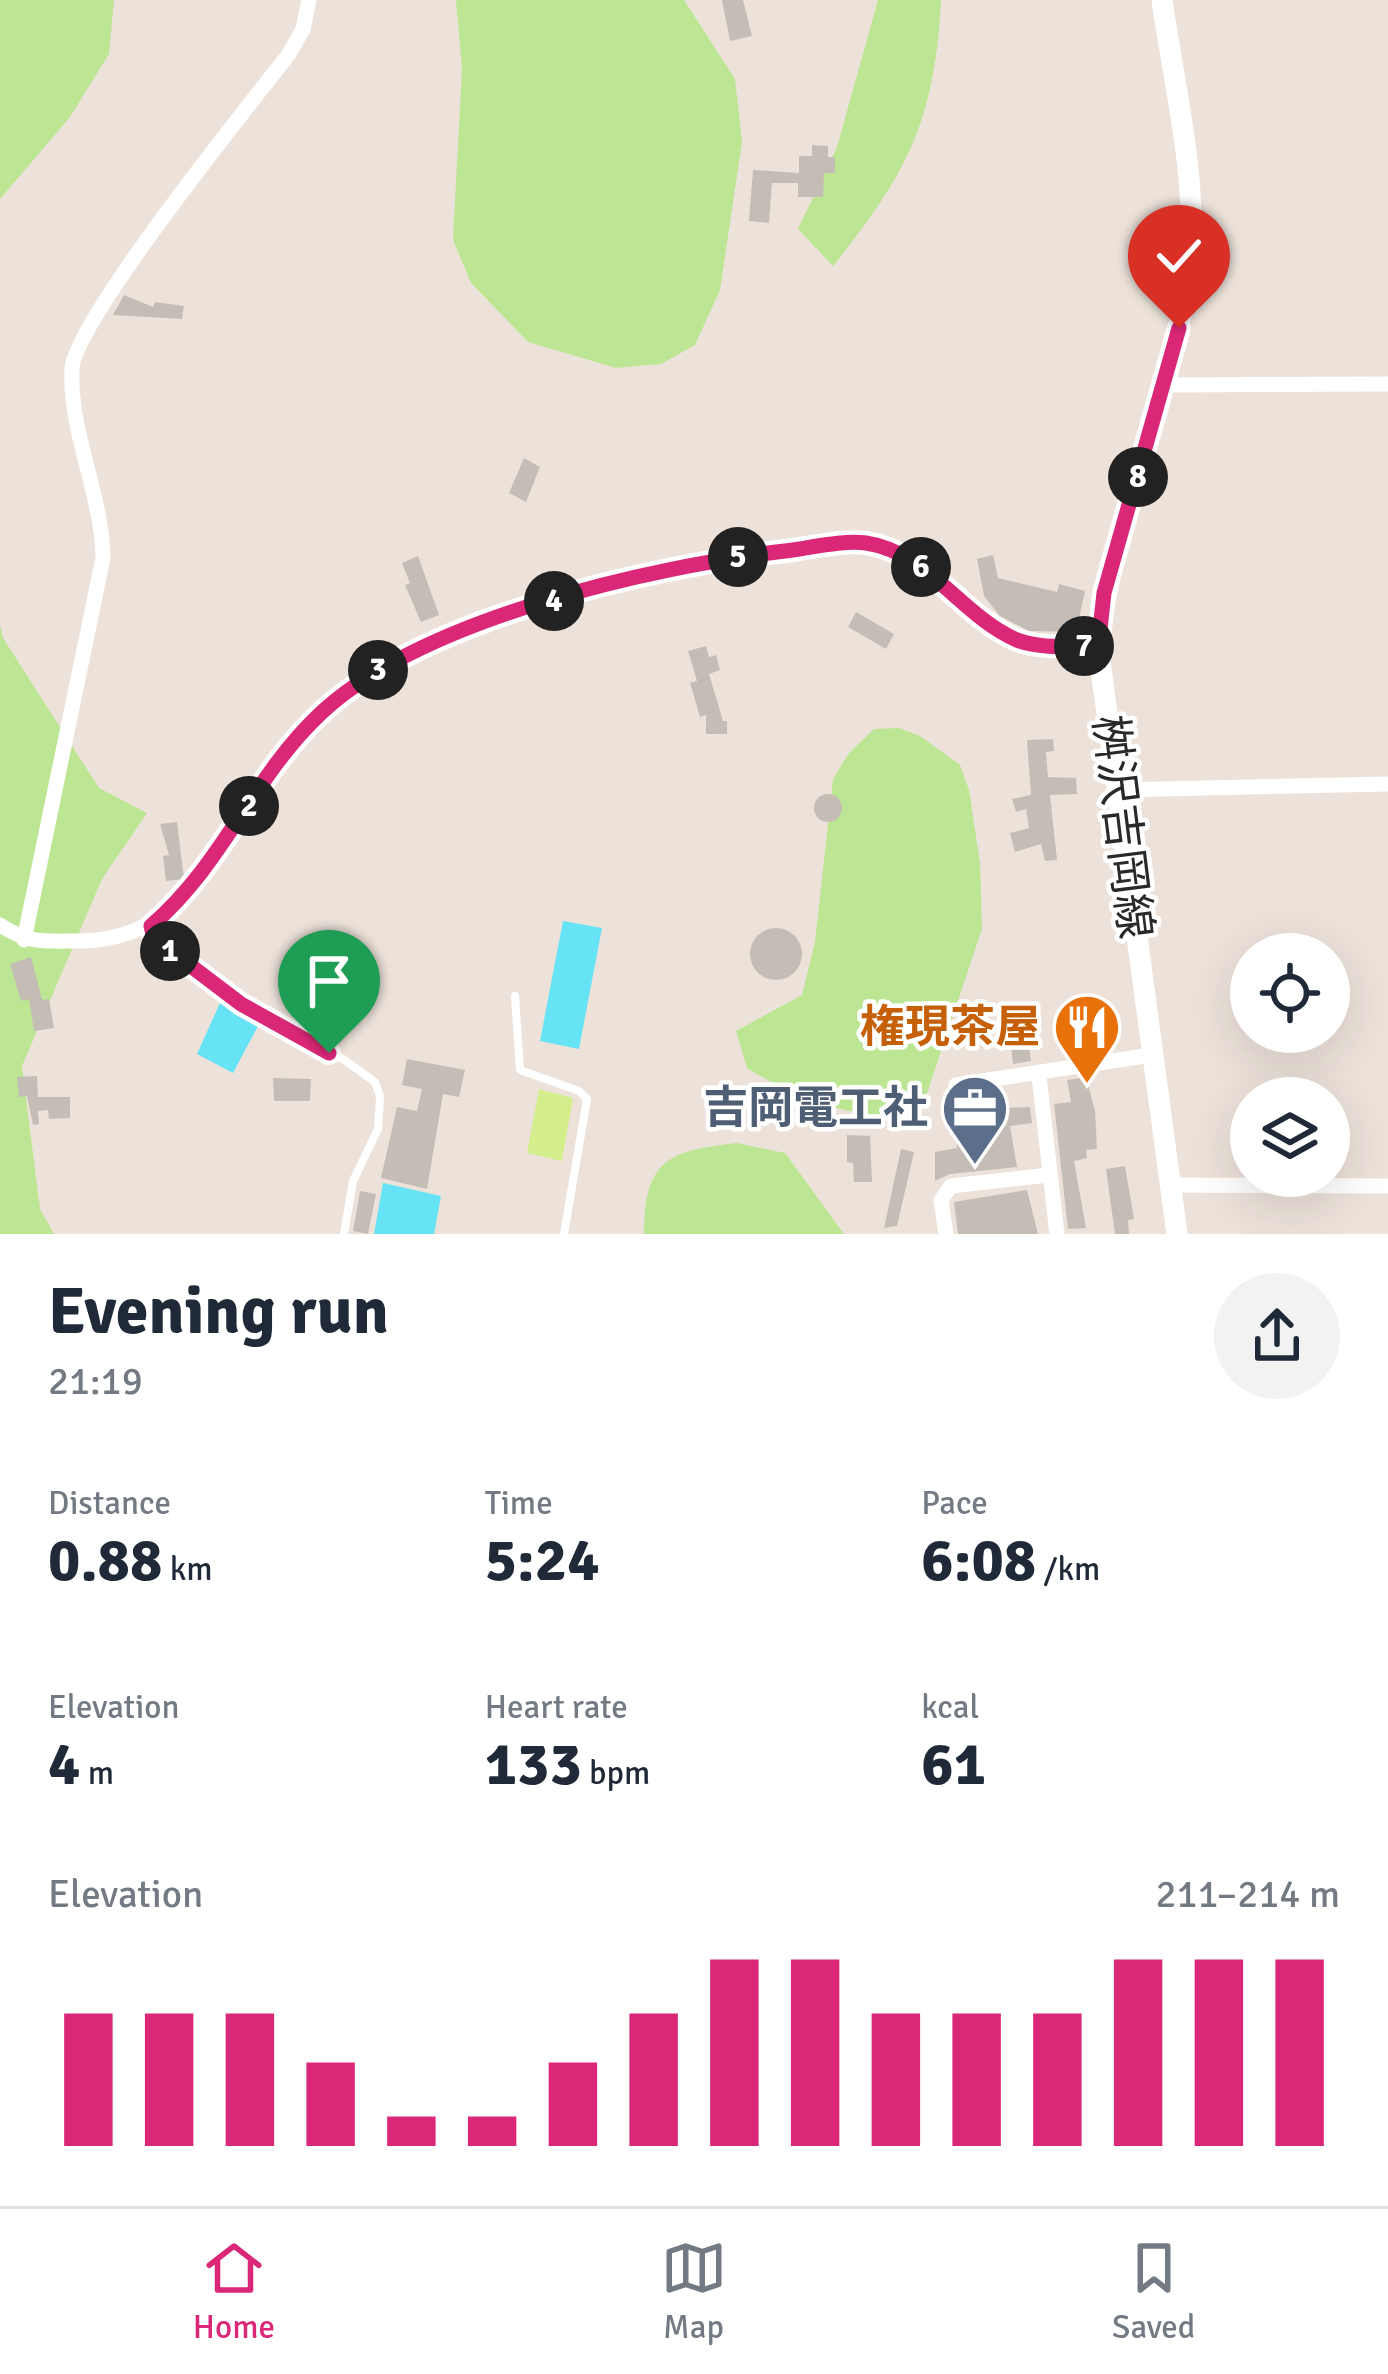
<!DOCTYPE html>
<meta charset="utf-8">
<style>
body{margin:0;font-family:Signika,"Noto Sans JP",sans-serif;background:#f2f2f3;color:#1f2937;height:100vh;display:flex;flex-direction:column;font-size:45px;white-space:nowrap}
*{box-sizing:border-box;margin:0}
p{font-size:39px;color:#747a83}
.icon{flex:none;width:66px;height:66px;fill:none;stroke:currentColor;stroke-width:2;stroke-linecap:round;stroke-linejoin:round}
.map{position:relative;height:1234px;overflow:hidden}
.side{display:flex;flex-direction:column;background:#fff;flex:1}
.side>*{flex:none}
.tools{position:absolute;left:1230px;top:933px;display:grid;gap:24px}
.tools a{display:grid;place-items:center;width:120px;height:120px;border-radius:50%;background:#fff;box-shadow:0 12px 48px #0002;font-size:60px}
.pin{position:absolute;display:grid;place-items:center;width:102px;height:102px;color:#fff;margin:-123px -51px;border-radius:50% 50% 50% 0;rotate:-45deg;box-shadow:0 0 12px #0007}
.pin .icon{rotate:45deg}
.km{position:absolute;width:60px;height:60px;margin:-30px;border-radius:50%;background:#222;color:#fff;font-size:33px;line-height:60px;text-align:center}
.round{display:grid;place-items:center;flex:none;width:126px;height:126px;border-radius:63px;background:#f2f2f3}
.headline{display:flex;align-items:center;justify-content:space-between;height:204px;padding:0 48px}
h1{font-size:66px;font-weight:700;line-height:90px}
.metrics{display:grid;grid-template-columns:repeat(3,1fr);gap:18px;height:204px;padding:12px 48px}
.metrics div{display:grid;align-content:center}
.metrics b{font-size:60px;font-weight:700}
.metrics small{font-size:33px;font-weight:400}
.metrics p{font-size:33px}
.chart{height:336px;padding:24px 48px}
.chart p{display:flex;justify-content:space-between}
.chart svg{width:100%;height:216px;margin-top:12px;stroke:#db2777;stroke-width:6}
.tabs{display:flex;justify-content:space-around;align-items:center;height:168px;border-top:3px solid #e0e1e3;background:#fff;font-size:33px;color:#747a83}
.tabs a{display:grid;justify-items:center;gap:6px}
.tabs .active{color:#db2777}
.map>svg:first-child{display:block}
.green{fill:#bce693}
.pitch{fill:#d4ee8e}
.water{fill:#66e4f5}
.building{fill:#c4bdb6}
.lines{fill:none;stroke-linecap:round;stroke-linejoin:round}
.service{stroke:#fff;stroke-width:8}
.minor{stroke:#fff;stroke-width:15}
.secondary{stroke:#fff;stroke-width:21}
.route-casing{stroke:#fff;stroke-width:24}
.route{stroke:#db2777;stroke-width:15}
.labels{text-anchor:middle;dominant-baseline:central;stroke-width:9;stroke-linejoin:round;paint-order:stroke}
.street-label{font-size:45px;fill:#292929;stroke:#fff}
.food-label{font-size:45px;font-weight:bold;fill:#c56008;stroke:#fff;text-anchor:end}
.service-label{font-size:45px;font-weight:bold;fill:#4e5e75;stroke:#fff;text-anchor:end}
</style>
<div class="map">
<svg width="1388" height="1234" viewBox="0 0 1388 1234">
<rect width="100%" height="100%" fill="#ece2da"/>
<g class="green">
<path d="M0,0H114L109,54L70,117L0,199Z"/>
<path d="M456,0H684L735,79L742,142L720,290L695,345L661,364L616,368L528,342L471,283L453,240L462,69Z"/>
<path d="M878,0H941C935,120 908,173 833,266L798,229L837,147Z"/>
<path d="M0,625L3,638L99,788L147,813L102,879L22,1066L40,1209L54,1234H0Z"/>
<path d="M899,728L920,736L960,765L969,790L980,863L982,929L921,1111C867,1127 794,1097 747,1068L736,1031L802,995L815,942L833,779L849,753L874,729Z"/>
<path d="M737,1143L785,1153L844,1234H644C644,1158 670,1151 737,1143Z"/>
</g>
<path class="pitch" d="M539,1089L573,1098L562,1161L527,1153Z"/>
<g class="water">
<path d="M563,921L602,928L579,1049L540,1041Z"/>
<path d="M220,1003L265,1013L233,1073L197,1054Z"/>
<path d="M383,1183L441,1196L434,1234H374Z"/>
</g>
<g class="building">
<path d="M722,0H743L752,36L730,41Z"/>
<path d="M812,145L828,146V157H835V173H824L823,197H798V183H772L769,223L749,221L753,170L799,173V156H812Z"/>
<path d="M124,295L153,307L155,302L184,306L182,319L113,315Z"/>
<path d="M524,458L540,467L526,502L509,493Z"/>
<path d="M993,555L998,578L1057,592L1059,584L1085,591L1076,632L1029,631L1000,616L984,596L977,559Z"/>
<path d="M418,556L439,615L421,622L405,585L410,583L402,563Z"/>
<path d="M856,612L894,634L886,649L848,627Z"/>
<path d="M706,646L709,657L716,655L720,670L709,674L723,721H727V734H706V715L700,717L690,683L697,681L688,651Z"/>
<path d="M1053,739L1054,751L1046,752L1048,777L1076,778L1077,794L1050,795L1057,860L1045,861L1041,844L1015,852L1010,833L1029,828L1026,809L1016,812L1012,799L1031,795L1027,740Z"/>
<circle cx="828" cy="808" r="14"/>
<path d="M177,822L184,879L166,881L163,856L169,855L160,824Z"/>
<circle cx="776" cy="954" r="26"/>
<path d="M31,957L42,1000L49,999L54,1028L34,1031L29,999L21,1001L10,964Z"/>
<path d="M1075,1019L1084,1053L1064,1056L1059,1022Z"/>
<path d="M1026,1024L1031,1061L1013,1064L1009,1026Z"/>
<path d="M407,1059L465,1070L459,1097L443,1094L427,1189L381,1178L397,1107L417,1111L422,1089L402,1085Z"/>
<path d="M37,1076L38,1097H70V1118L49,1119L48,1110L38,1111L39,1124L33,1125L27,1096L19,1097L17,1077Z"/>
<path d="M1086,1077L1095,1111L1097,1149L1086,1150L1087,1158L1074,1161L1086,1228L1068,1229L1054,1104L1071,1102L1067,1080Z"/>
<path d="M273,1078L311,1079L310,1101H274Z"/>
<path d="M1004,1095L1005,1108L1030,1107L1032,1123L1010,1126L1017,1167L950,1174L935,1181V1152L957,1148L956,1130L992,1127L990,1097Z"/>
<path d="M847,1135L870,1136L872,1182H854L853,1163L847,1162Z"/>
<path d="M901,1149L914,1152L897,1226L884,1228Z"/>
<path d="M1125,1166L1134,1219L1128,1220L1129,1234H1115L1106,1169Z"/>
<path d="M1027,1190L1038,1234H958L954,1202Z"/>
<path d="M360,1191L376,1194L368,1234L353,1231Z"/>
</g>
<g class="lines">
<g class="service">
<path d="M151,926L154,938L241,1004L343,1059L375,1082L380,1096L378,1129L353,1181L344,1234"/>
<path d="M515,996L520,1070L579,1091L587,1099L564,1234"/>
</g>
<g class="minor">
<path d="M1164,385L1388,384"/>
<path d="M1117,790L1388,784"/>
<path d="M0,925C29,944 44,941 78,941C185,942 218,846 271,771C301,728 345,686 391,660C490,604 680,563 793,550C815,547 844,540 866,543C925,550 962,616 1017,640C1039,649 1074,646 1098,647"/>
<path d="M24,940L103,558C102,494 69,432 72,369C74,322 250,104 289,54L303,29L309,0"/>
<path d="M1039,1076L1057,1234"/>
<path d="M956,1085L1151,1055"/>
<path d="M1171,1185L1388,1186"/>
<path d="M946,1234L941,1200L951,1186L1049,1175"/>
</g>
<path class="secondary" d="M1162,0C1173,79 1197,177 1190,255C1177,390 1113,514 1098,647L1177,1234"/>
</g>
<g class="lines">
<defs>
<path id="route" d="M329,1053L241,1004L154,938L151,926C225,862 252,778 320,714C421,619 649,567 785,551C810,548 842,540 866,543C928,552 961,616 1017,640C1039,649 1074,646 1098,647L1104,593L1179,328"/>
</defs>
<use href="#route" class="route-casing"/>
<use href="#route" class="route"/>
</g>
<defs>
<symbol id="restaurant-pin" viewBox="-11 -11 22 30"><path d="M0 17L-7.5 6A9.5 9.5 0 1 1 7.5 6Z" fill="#e8710a" stroke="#fff"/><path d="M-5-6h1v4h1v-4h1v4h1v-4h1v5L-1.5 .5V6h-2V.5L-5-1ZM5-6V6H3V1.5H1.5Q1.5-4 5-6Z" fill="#fff"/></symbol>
<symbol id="office-pin" viewBox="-11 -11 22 30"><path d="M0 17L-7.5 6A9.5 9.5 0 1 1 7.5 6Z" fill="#5c6f8a" stroke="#fff"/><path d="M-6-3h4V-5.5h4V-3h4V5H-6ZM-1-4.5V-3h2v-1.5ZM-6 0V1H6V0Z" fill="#fff"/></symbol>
</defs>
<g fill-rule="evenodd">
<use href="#restaurant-pin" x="1049" y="989" width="76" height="104"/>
<use href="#office-pin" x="937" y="1070" width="76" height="104"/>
</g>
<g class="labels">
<g class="street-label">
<text transform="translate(1122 827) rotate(83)">桝沢吉岡線</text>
</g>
<g class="food-label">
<text x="1040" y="1027">権現茶屋</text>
</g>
<g class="service-label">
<text x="928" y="1108">吉岡電工社</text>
</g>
</g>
</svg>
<div class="tools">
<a><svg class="icon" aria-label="locate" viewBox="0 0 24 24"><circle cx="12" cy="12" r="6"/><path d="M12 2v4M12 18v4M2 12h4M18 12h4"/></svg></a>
<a><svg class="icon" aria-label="layers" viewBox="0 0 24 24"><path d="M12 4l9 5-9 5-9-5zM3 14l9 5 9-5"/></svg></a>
</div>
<div class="pin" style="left:329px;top:1053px;background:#1e9e55"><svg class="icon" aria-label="arrive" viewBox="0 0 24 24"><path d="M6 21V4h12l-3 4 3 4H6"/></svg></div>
<div class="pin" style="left:1179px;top:328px;background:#d93025"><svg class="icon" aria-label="check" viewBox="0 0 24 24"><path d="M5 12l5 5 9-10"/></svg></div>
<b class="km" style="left:170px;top:951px">1</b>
<b class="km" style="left:249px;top:806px">2</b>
<b class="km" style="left:378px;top:670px">3</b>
<b class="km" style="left:554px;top:601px">4</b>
<b class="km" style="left:738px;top:557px">5</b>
<b class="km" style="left:921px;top:567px">6</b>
<b class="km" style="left:1084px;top:646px">7</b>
<b class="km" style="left:1138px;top:477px">8</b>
</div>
<section class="side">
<div class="headline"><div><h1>Evening run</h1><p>21:19</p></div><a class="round"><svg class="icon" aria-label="share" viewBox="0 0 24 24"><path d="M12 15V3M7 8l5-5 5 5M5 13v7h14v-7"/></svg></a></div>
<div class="metrics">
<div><p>Distance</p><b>0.88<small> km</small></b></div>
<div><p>Time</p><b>5:24</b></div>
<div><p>Pace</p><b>6:08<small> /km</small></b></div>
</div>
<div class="metrics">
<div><p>Elevation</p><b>4<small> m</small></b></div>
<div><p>Heart rate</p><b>133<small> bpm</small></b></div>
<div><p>kcal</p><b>61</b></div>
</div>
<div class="chart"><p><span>Elevation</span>211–214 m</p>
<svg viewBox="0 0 160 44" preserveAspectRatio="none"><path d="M5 44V17M15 44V17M25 44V17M35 44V27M45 44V38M55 44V38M65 44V27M75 44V17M85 44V6M95 44V6M105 44V17M115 44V17M125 44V17M135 44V6M145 44V6M155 44V6"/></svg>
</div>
</section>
<nav class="tabs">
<a class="active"><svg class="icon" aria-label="home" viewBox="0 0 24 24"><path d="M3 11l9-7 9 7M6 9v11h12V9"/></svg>Home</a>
<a><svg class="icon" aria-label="map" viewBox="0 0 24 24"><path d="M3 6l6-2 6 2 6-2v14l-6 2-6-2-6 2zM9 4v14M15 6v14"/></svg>Map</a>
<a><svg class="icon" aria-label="saved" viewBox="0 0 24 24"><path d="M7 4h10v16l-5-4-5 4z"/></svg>Saved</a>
</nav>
